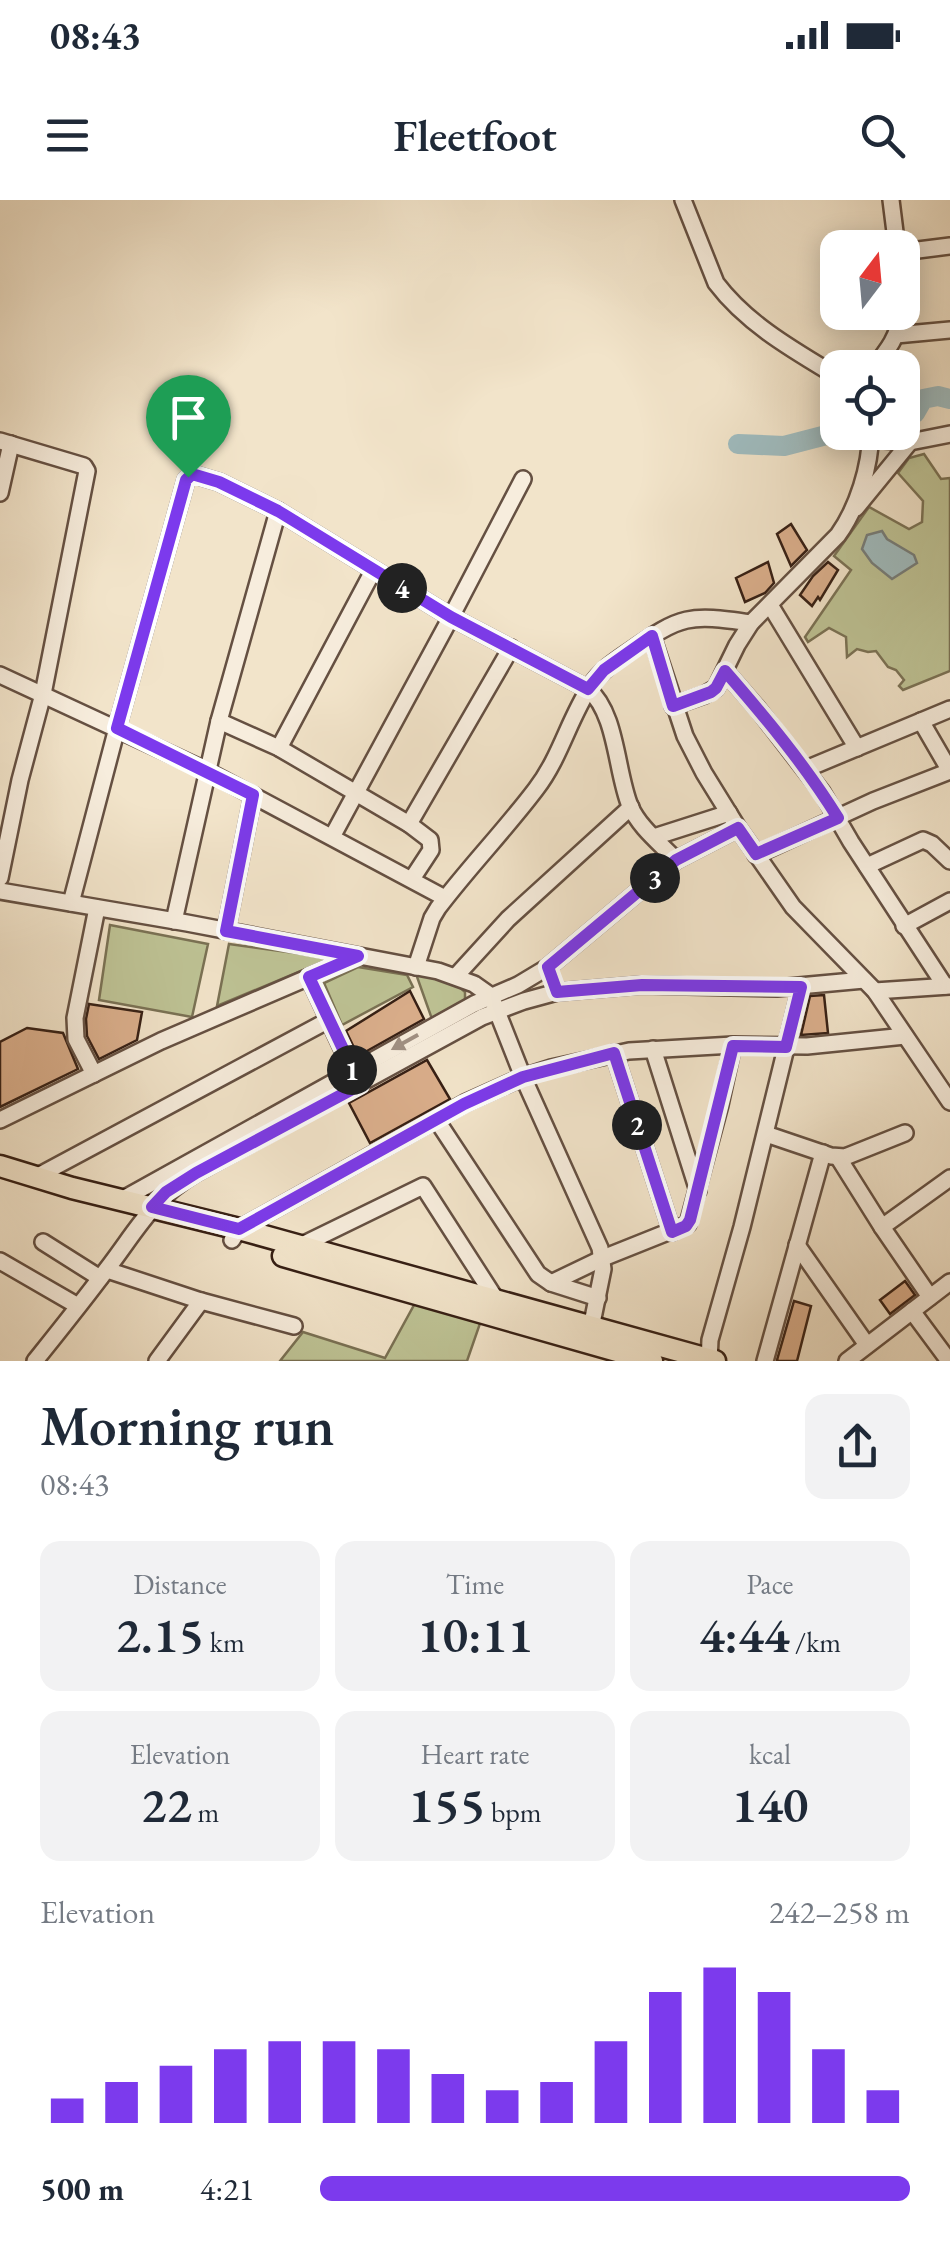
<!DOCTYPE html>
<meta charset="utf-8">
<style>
body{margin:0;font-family:"EB Garamond",serif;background:#f2f2f3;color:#1f2937;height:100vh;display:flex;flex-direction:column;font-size:38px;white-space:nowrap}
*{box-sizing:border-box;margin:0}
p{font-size:32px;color:#747a83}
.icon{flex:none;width:55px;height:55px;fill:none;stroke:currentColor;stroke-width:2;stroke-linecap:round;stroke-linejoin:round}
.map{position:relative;height:1161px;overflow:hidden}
.details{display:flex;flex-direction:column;background:#fff;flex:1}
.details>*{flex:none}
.needle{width:65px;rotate:16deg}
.tools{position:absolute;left:820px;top:30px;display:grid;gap:20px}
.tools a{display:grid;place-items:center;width:100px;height:100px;border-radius:20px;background:#fff;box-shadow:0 5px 25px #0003;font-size:50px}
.pin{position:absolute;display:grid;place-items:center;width:85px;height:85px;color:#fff;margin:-102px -42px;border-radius:50% 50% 50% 0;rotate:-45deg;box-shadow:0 0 10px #0007}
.pin .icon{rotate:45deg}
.km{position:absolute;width:50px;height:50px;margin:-25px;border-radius:50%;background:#222;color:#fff;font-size:28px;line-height:50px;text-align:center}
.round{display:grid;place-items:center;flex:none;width:105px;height:105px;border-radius:20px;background:#f2f2f3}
.overview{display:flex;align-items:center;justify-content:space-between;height:170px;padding:0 40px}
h1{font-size:55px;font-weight:600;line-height:75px}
.stats{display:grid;grid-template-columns:repeat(3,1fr);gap:15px;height:170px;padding:10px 40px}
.stats div{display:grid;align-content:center;border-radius:20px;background:#f2f2f3;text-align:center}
.stats b{font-size:50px;font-weight:600}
.stats small{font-size:28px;font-weight:400}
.stats p{font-size:28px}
.chart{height:280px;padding:20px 40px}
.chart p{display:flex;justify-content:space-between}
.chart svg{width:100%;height:180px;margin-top:10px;stroke:#7c3aed;stroke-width:6}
ul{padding:0 40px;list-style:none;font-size:32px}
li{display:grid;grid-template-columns:160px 120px 1fr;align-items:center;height:75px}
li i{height:25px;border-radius:12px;background:#7c3aed}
.status{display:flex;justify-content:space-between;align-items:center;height:70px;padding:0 50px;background:#fff;direction:ltr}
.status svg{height:28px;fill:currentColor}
header{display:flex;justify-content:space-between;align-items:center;height:130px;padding:0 40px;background:#fff;font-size:45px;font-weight:600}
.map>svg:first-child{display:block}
.green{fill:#bec395;stroke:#7a7154;stroke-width:2.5}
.water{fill:#9fbcc0;stroke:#757d7b;stroke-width:2.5}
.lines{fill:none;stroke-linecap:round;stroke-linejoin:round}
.river{stroke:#9fbcc0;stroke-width:20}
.building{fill:#daae8b;stroke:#361f14;stroke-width:2.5}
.minor-casing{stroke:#655042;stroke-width:20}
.major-casing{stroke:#361f14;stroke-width:25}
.minor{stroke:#f7eddd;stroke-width:15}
.major{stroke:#f2e4ca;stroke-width:20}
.oneway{fill:#a09083}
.route-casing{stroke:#fff;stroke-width:20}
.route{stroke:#7c3aed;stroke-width:12}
</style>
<div class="status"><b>08:43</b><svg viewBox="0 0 49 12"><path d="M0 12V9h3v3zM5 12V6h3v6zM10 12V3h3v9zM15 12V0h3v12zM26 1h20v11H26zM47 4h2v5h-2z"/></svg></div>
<header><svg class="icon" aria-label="menu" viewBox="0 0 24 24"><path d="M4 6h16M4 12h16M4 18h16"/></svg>Fleetfoot<svg class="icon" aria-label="search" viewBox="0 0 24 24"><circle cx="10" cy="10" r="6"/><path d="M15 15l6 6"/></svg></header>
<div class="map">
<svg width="950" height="1161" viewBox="0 0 950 1161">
<rect width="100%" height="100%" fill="#f2e4ca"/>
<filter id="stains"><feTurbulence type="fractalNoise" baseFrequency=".002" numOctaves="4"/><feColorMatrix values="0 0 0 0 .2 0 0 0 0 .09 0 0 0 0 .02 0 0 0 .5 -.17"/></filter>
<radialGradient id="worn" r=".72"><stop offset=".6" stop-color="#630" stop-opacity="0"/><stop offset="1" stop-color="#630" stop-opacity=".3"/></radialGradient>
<g class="green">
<path d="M924,254L941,279L950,278V471L903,490L899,486L904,480L896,470L888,467L876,451L868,452L857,449L847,457L846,437L829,428L808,442L805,437L851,370L834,356L869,307L909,329L922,322L923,301L898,273L909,258Z"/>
<path d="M110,725L208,744L192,817L99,800Z"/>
<path d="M229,744L332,758L217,806Z"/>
<path d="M358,767L407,775L413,787L342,825L324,783Z"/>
<path d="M416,774L455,783L465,792V800L455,809L432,819Z"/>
<path d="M419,1096L484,1112L467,1161H280L303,1132L385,1158Z"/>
</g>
<path class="water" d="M882,331L887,339L914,355L917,363L892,379L872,363L862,349L867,335Z"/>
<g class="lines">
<g class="river">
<path d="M902,217L915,213L923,199L938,196L950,199"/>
<path d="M738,244L784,246L838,232"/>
</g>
</g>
<g class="building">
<path d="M791,324L807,350L791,366L777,334Z"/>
<path d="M768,362L774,383L765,393L745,402L736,378Z"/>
<path d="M828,362L838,370L820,400L818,397L812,406L800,395L813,376Z"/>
<path d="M410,791L424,819L358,856L346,831Z"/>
<path d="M824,795L828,833L801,835L810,796Z"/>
<path d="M89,804L142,812L137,840L99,859L87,836L86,819Z"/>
<path d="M27,828L63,833L78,869L0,907V842Z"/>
<path d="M427,860L450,899L370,943L349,903Z"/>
<path d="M905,1081L915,1095L890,1114L880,1100Z"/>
<path d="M794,1101L811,1106L797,1161H779L777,1160Z"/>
</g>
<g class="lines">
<defs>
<g id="minor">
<path d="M683,0L716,83C747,124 793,150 838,177"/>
<path d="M891,0L897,48"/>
<path d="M902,52L950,46"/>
<path d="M896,135L950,130"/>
<path d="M873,168C888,150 899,136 901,112"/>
<path d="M871,239L910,242L950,234"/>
<path d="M0,241L84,266L87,271L43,494L20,580L0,678"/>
<path d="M0,293L11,244"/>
<path d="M856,308L910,242"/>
<path d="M770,405L857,548"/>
<path d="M652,436L685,536L704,573L738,628L793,707L875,791L950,902"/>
<path d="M725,471L758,509L822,592L851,642L945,786"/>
<path d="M0,475L207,571L445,698"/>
<path d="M673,506L704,495L716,488L737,445L751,423L838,335C858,307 870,267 871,232"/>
<path d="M219,521L279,548L409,624L430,640L431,650L412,679"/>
<path d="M921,521L950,571"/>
<path d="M279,548L373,371"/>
<path d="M806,569L950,509"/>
<path d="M409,624L511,448"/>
<path d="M332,637L451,417L523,279"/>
<path d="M654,637L729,613"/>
<path d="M756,655L873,601L950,571"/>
<path d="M867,666L923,640L932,644L950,661"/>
<path d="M0,691L187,723L438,771L474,784L491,796L523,877L600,1048L603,1069L591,1128"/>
<path d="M71,703L117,528L186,280L192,274L219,282L278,311L451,417L588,489C617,513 616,572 630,606C639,627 661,644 676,660"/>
<path d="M174,721L219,521L278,311"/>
<path d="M904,726L950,701"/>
<path d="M226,731L253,595"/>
<path d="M416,767L432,718L438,708C469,667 505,630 536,589C560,558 569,519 590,487C600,471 615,461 630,451C682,415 688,414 751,423"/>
<path d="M456,776L508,719L631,607"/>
<path d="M309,777L356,878"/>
<path d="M875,791L950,786"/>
<path d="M653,849L698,991"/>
<path d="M614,853L672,1032"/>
<path d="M94,874L76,839L75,818L97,708"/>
<path d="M436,919L538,1074L551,1083L598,1098"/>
<path d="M0,920L161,841L358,756"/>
<path d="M766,934L831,956L845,957L905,933"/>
<path d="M838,957L882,1027L930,1097"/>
<path d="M36,977L329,820"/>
<path d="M123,999L474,804L518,785L548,767L676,660L738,628"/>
<path d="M882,1027L950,978"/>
<path d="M232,1040L239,1029L465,903L523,877L551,868L629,851L733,845L807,846L905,836"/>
<path d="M43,1042L100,1078"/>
<path d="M797,1045L867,1145"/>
<path d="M300,1046L423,986L497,1101"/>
<path d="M0,1061L78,1106"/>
<path d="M107,1070L201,1101L294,1126"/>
<path d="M551,1083L603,1058L688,1024L720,905L733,845"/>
<path d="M912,1111L949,1161"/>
<path d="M35,1161C59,1131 84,1100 107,1069C137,1030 151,1000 196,973L482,817L524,801L557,792L642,785L777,788L864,780"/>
<path d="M157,1161L201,1101"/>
<path d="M709,1161L710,1140L742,1027L801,787"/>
<path d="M765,1161L823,953"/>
<path d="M847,1161L950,1082"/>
</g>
<g id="major">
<path d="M0,966L72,988L239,1029L715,1161"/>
<path d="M283,1056L652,1161"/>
</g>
</defs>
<use href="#minor" class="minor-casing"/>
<use href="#major" class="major-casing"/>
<use href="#minor" class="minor"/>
<use href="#major" class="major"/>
</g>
<defs><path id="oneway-solid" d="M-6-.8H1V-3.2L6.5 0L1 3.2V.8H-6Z" transform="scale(2.5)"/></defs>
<use class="oneway" href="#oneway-solid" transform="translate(405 842) rotate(151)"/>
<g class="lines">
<defs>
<path id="route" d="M192,274L219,282L278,311L451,417L588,489L604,470L652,436L673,506L711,492L716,488L725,471C766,518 805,565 838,618L756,654L738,628L676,660L548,767L557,792L642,785L801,787L786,847L733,846L690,1020L686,1026L672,1032L614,853L523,877L464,904L239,1029L152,1007L166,992L196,973L360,885L309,777L358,756L226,731L253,595L117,528L186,280Z"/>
</defs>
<use href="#route" class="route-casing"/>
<use href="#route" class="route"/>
</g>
<rect width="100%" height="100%" filter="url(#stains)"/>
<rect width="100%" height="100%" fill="url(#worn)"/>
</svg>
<div class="tools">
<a><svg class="needle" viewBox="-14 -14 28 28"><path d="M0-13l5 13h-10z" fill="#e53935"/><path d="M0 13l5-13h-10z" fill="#747a83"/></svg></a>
<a><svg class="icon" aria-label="locate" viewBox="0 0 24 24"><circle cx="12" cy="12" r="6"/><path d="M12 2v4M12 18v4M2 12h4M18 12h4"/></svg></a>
</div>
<div class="pin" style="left:188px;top:277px;background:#1e9e55"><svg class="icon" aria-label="arrive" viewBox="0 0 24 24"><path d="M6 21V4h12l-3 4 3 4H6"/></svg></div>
<b class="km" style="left:352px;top:870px">1</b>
<b class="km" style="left:637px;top:925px">2</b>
<b class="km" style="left:655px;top:678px">3</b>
<b class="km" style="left:402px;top:388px">4</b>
</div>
<section class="details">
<div class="overview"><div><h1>Morning run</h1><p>08:43</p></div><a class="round"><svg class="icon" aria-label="share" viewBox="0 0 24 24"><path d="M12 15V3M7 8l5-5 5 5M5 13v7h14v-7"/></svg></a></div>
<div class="stats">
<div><p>Distance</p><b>2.15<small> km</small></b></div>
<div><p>Time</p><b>10:11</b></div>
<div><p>Pace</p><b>4:44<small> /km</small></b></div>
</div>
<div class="stats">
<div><p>Elevation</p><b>22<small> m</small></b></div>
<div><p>Heart rate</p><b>155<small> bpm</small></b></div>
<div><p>kcal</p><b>140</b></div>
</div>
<div class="chart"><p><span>Elevation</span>242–258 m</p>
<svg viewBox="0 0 160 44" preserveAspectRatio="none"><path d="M5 44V38M15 44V34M25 44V30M35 44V26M45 44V24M55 44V24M65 44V26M75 44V32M85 44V36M95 44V34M105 44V24M115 44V12M125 44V6M135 44V12M145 44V26M155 44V36"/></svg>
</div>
<ul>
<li><b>500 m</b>4:21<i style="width:100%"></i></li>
</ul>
</section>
